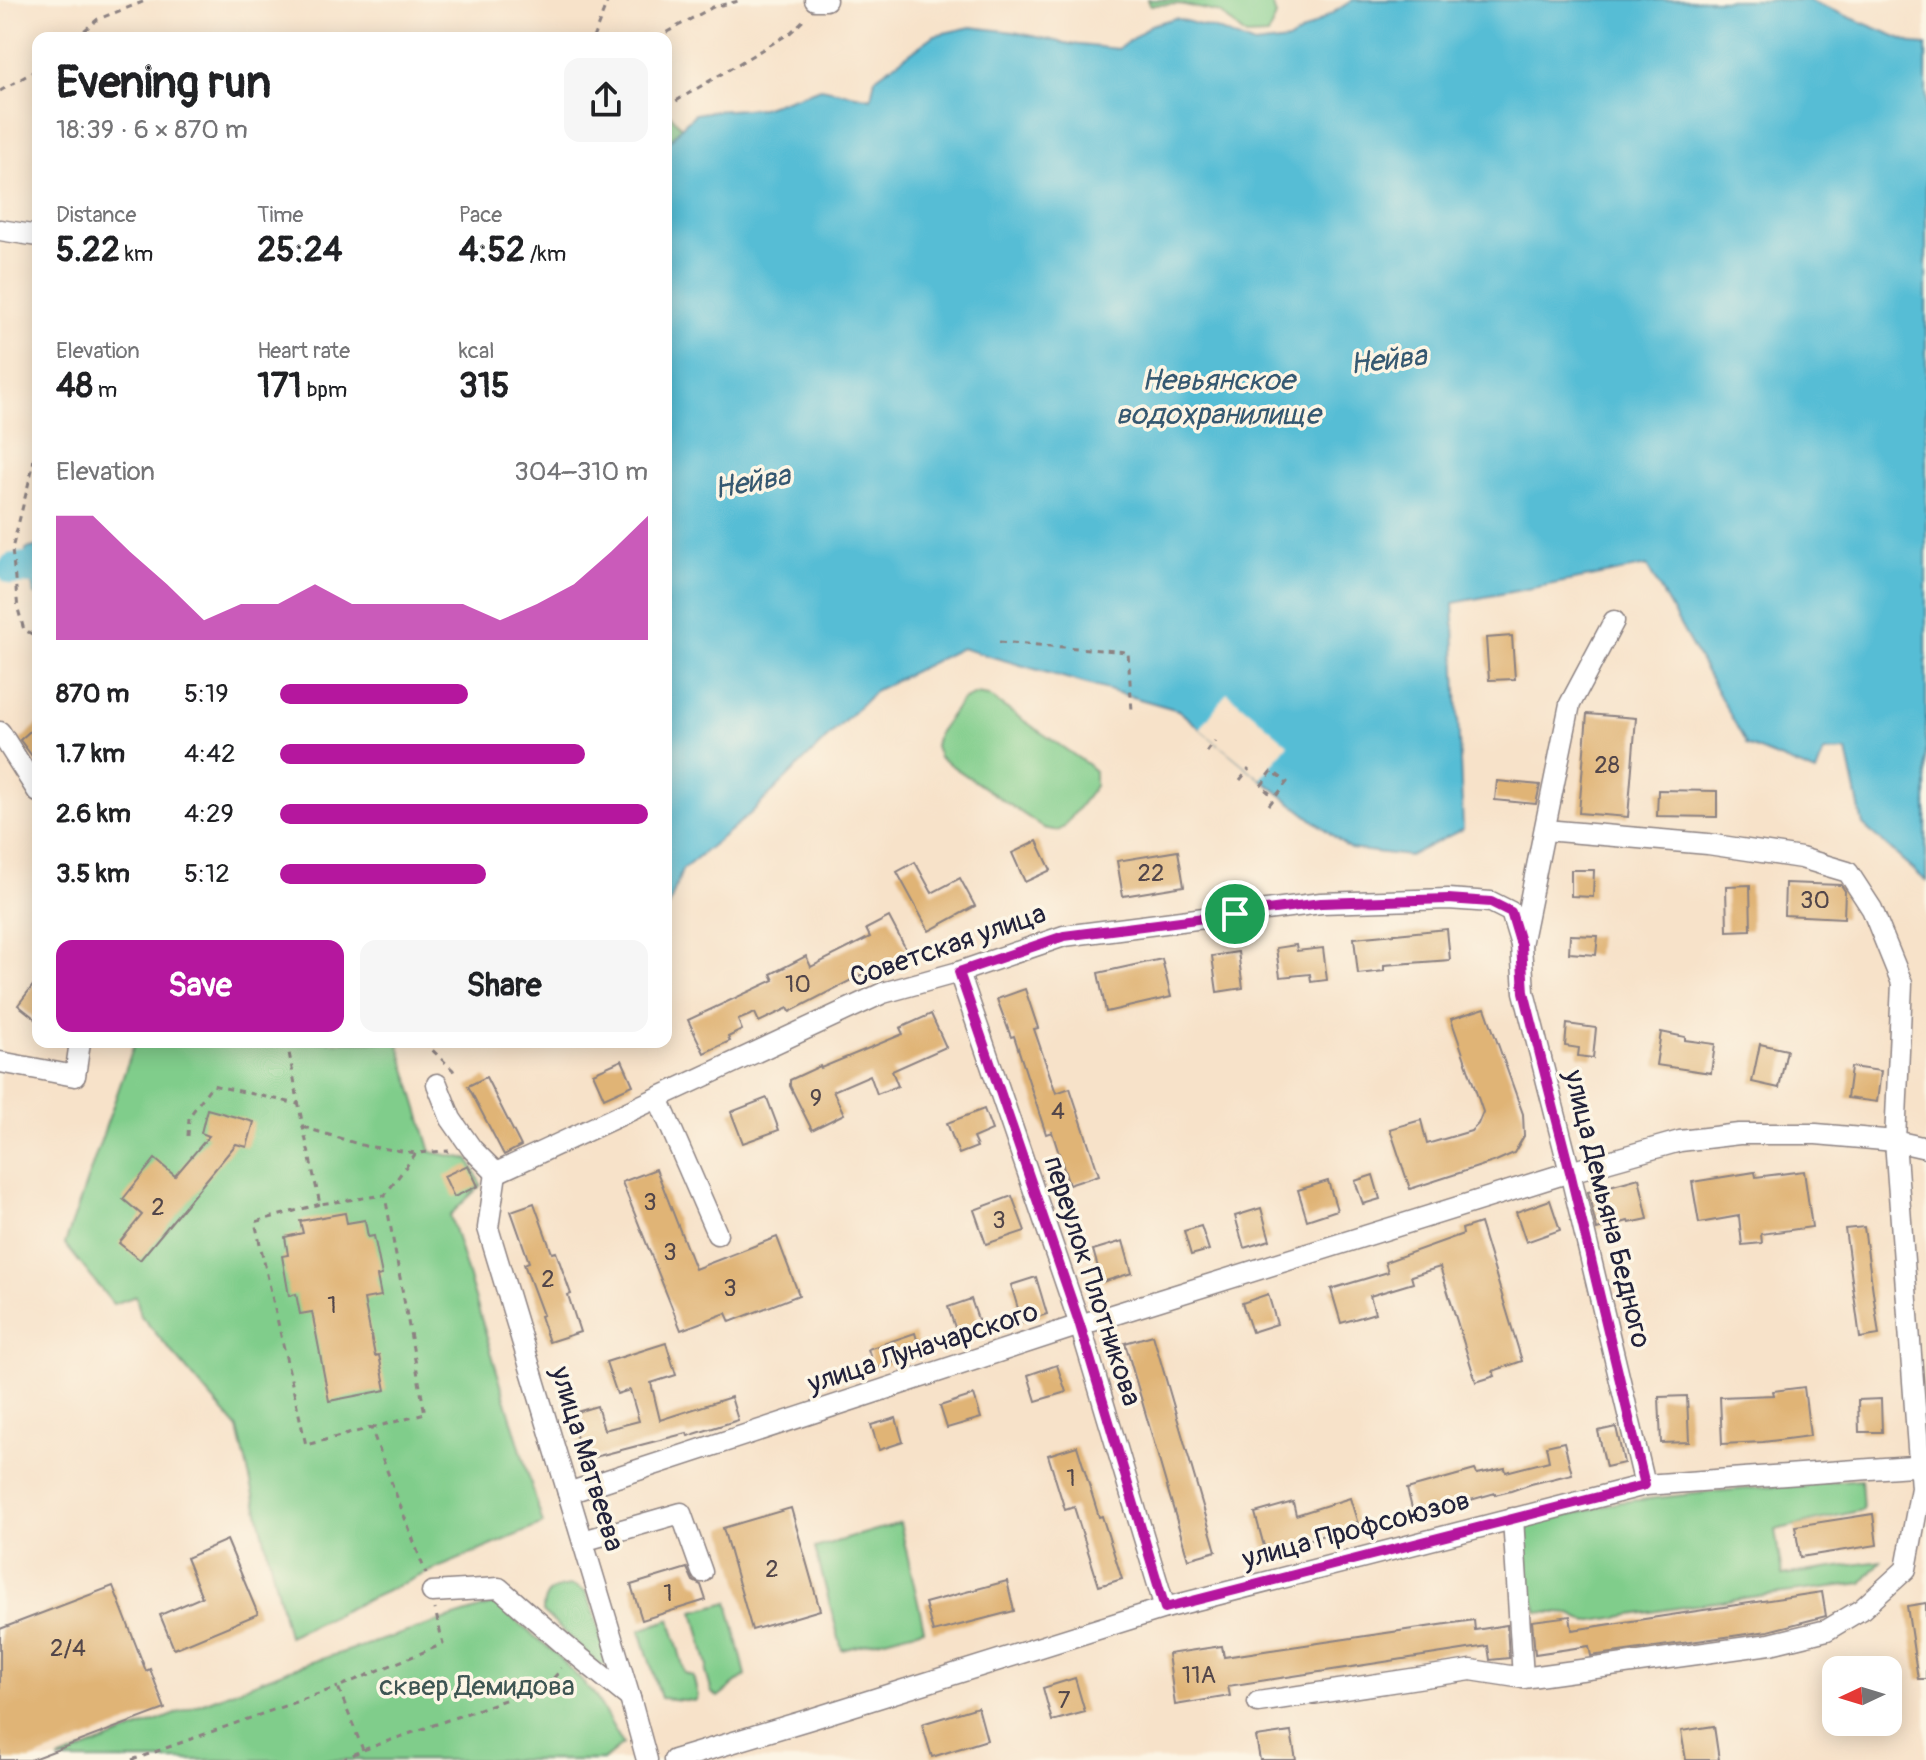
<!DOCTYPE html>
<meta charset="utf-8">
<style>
body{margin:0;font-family:Pangolin,sans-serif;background:#f6f6f6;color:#202124;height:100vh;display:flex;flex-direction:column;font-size:30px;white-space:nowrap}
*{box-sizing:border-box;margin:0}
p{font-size:26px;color:#757577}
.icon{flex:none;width:44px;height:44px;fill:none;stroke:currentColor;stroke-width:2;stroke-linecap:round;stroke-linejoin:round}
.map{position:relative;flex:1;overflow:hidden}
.side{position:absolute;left:32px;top:32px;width:640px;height:1016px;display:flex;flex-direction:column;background:#fff;border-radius:16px;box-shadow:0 4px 20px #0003}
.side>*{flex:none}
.needle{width:52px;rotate:266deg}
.fabs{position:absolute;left:1822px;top:1656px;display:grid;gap:16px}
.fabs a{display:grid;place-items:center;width:80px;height:80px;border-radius:16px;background:#fff;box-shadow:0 4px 20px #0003;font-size:40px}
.pin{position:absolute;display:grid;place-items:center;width:68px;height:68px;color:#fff;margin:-34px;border:4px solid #fff;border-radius:50%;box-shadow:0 2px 8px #0007}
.round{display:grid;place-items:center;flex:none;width:84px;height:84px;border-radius:16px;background:#f6f6f6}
.head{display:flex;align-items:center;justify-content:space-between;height:136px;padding:0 24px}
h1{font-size:44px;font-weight:700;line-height:60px}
.metrics{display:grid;grid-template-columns:repeat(3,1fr);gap:12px;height:136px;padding:8px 24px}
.metrics div{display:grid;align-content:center}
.metrics b{font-size:34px;font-weight:700}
.metrics small{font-size:22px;font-weight:400}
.metrics p{font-size:22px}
.chart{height:224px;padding:16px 24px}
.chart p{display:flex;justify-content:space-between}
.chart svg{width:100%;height:144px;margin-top:8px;fill:#b5179e;opacity:.7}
.primary-button{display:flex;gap:16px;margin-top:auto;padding:16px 24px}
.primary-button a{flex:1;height:92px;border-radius:16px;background:#b5179e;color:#fff;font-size:32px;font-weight:700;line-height:92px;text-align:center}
.primary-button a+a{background:#f6f6f6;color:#202124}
ul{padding:0 24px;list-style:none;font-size:26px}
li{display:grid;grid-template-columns:128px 96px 1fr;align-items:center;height:60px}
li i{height:20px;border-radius:10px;background:#b5179e}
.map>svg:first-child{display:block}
.green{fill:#80cd8b;stroke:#517863;stroke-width:2}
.water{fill:#57bdd5;stroke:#3c7088;stroke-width:2}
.pier{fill:#f7e2c9}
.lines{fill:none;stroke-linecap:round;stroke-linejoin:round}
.river{stroke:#57bdd5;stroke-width:32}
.building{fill:#e0b476}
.minor-casing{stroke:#8c8282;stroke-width:23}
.path{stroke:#8c8282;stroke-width:3;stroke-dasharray:6 6;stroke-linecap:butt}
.minor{stroke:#fff;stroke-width:20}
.route-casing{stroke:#fff;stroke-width:16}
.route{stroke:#b5179e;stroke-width:10}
.labels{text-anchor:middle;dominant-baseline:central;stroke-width:7;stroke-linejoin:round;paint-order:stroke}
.number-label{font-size:24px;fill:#52464a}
.street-label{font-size:28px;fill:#22223b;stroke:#fcf5e5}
.park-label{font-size:28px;fill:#3e5553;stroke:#fcf5e5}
.water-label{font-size:30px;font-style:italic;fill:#355871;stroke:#fcf5e5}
</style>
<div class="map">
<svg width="1926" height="1760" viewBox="0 0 1926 1760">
<rect width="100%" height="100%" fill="#fcf5e5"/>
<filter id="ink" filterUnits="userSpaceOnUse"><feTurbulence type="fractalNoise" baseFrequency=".0125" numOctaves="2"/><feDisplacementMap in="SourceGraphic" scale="16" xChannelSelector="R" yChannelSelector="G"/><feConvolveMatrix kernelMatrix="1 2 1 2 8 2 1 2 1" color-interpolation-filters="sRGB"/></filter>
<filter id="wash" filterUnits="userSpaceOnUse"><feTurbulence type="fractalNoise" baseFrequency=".006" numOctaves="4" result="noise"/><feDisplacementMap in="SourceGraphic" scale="32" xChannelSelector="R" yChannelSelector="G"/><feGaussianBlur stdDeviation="1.8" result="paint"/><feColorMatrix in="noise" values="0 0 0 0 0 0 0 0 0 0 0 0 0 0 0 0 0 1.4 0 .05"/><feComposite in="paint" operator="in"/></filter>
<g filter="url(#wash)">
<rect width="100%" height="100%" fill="#f7e2c9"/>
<g class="green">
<path d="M1148,0H1271L1276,16L1268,35L1246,36L1220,13L1180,4L1150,5Z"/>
<path d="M669,113L681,127L666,146V115Z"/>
<path d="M976,694L988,696L1087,764L1095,771V786L1064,827L1058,831L1044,828L939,757L935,746L938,733L962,700Z"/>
<path d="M135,1042H398L431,1152L469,1159L481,1185L450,1215L543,1524L426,1573L288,1636L238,1429L141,1316L136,1296L113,1304L65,1244Z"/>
<path d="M1861,1479L1863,1510L1775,1530L1782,1575L1881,1561L1862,1583L1728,1600L1587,1622L1571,1614L1538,1612L1522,1568L1528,1525L1621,1502L1720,1491Z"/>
<path d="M900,1523L924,1629L842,1650L815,1548Z"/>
<path d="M574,1586L586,1592L596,1618L608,1665H599L543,1612C543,1590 555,1587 574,1586Z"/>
<path d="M728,1602L746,1675L718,1697L712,1693L706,1672L708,1667L694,1611Z"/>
<path d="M495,1604L555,1653L594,1694L623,1744L603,1760H58L290,1669Z"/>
<path d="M670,1619L685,1673L693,1676L698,1696L695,1701L661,1698L640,1630Z"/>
</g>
<g class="water">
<path d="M1353,0H1808L1914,44L1926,45V881L1863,825L1847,751L1824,752L1816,773L1747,745L1647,566L1453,603L1463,829L1409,856L1350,849L1261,779L1178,710L961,648L876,690L750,814L682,870L666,914V146L681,127L695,114L713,111L762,108L821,88L871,98L875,78L935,35L971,27L1014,32L1070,44L1118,49L1151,25L1175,18L1218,30L1254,45L1288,41Z"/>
<path d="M38,546V596L34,595L32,584L25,570L26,549Z"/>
</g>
<path class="pier" d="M1227,692L1288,744L1261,779L1200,729Z"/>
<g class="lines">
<path class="river" d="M14,569L38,567"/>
</g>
<g id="blocks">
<g class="building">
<path d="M1512,636L1515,679L1489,680L1486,638Z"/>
<path d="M1587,714L1636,718L1628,817L1579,813Z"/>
<path d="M38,724V764L20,740Z"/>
<path d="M1497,781L1540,785L1536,804L1495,800Z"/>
<path d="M1658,790L1717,791V817L1657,816Z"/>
<path d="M1037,841L1051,870L1025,882L1012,853Z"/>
<path d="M1178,851L1184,886L1123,896L1117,861Z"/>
<path d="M915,862L932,893L960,878L975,906L929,931L897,872Z"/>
<path d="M1571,870H1594L1593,897L1571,896Z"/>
<path d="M1785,883L1841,885L1845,891L1844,918L1784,915Z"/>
<path d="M1750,885L1751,930L1727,931L1726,886Z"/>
<path d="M889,917L907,951L790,1012L788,1008L759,1022L755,1013L738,1020L742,1030L728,1037L730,1041L704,1053L688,1020L774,980L771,974L806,956L811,967L870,937L866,929Z"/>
<path d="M1447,929L1450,960L1384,965V971L1358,974L1354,938Z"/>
<path d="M1570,935L1598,936L1596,955L1569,953Z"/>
<path d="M1296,945L1297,951L1323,948L1327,980L1311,982L1310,974L1280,977L1276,948Z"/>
<path d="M1238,952L1243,988L1217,992L1212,956Z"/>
<path d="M1162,959L1171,997L1106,1012L1098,973Z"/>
<path d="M38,979V1021L18,1005Z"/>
<path d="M1025,989L1038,1028L1034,1029L1056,1093L1070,1088L1099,1175L1069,1185L1052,1132L1046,1134L1014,1036L1011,1037L997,999Z"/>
<path d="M1485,1008L1523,1114L1524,1136L1514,1153L1496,1161L1410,1189L1390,1129L1421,1120L1427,1144L1471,1131L1478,1124L1483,1112L1451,1019Z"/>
<path d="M931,1014L946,1047L892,1071L898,1086L877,1094L870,1075L833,1091L844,1114L812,1130L790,1086V1080L820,1066L821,1068L903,1034L900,1028Z"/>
<path d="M1567,1024L1596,1028L1593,1058L1578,1056L1579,1048L1565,1046Z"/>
<path d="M1661,1032L1685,1037V1040L1715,1044L1711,1073L1656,1065Z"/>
<path d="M1760,1044L1787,1050L1779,1088L1752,1082Z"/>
<path d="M622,1060L633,1085L604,1098L593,1073Z"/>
<path d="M1851,1067L1881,1071L1877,1102L1847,1098Z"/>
<path d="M486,1077L521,1146L504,1155L468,1086Z"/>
<path d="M767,1098L779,1130L743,1143L731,1112Z"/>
<path d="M207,1109L254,1122L247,1147L236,1144L140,1260L119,1243L142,1215L123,1199L155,1159L175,1176L209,1136L201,1133Z"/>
<path d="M984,1109L992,1130L973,1138L977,1147L959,1154L947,1123Z"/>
<path d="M468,1165L478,1186L454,1197L444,1176Z"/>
<path d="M656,1169L695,1269L777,1237L799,1295L730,1322L726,1313L681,1330L622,1182Z"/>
<path d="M1804,1171L1812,1227L1761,1234L1762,1243L1742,1245L1739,1216L1699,1223L1692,1182L1755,1172L1756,1177Z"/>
<path d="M1373,1175L1380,1199L1363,1204L1355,1181Z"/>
<path d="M1639,1178L1648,1219L1629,1223L1628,1221L1597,1230L1588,1192Z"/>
<path d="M1328,1181L1337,1210L1307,1220L1298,1190Z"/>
<path d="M1012,1196L1025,1231L986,1244L974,1210Z"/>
<path d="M1550,1200L1560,1230L1526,1242L1516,1212Z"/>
<path d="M534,1203L552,1253L556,1252L571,1294L568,1295L580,1332L549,1342L540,1316L543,1315L524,1264L529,1262L511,1211Z"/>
<path d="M1261,1208L1270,1240L1244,1248L1235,1216Z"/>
<path d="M345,1213L347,1223L365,1220L368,1237L374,1236L382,1275L377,1276L381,1296L364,1299L375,1356L379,1355L386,1390L329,1401L312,1312L300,1314L296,1294L289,1296L282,1256L288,1255L285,1237L303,1233L300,1221Z"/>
<path d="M1480,1223L1522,1361L1493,1371L1495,1376L1476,1382L1440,1267L1411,1276L1413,1283L1370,1296L1375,1313L1341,1323L1331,1289L1388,1272L1385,1262L1463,1234L1462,1229Z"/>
<path d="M1201,1226L1209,1250L1191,1255L1184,1231Z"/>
<path d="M1864,1227L1879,1335L1860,1338L1845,1229Z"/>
<path d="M1123,1241L1132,1273L1102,1282L1093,1250Z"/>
<path d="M1036,1277L1047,1314L1022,1322L1011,1285Z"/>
<path d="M1268,1294L1277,1324L1252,1332L1242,1303Z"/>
<path d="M971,1299L983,1334L960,1342L948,1307Z"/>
<path d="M915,1333L921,1353L875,1369L868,1349Z"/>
<path d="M1153,1335L1216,1551L1188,1559L1125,1343Z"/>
<path d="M666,1343L676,1375L651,1383L660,1420L731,1397L738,1420L688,1436L687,1433L583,1460L570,1414L597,1406L604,1430L639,1421L630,1390L617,1394L606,1362Z"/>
<path d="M1057,1365L1066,1392L1036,1401L1028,1375Z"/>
<path d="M1804,1387L1810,1436L1763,1442L1722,1444L1720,1397L1774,1395L1773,1391Z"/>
<path d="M974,1395L981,1418L947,1428L940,1406Z"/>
<path d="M1687,1396L1689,1442L1661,1443L1659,1397Z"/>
<path d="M1881,1399L1882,1432H1859L1858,1400Z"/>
<path d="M896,1418L903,1442L879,1450L871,1425Z"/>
<path d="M1616,1427L1624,1463L1606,1467L1598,1431Z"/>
<path d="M1564,1442L1572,1474L1531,1484L1511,1491L1495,1495V1493L1414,1516L1407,1489L1475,1470L1477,1474L1505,1468L1506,1472L1549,1461L1546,1446Z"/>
<path d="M1077,1446L1099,1517L1102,1516L1122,1579L1099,1586L1074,1507L1065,1510L1048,1455Z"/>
<path d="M1350,1498L1358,1524L1315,1538L1265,1550L1255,1513L1293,1502L1296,1515Z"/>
<path d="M791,1508L820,1610L752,1630L723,1528Z"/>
<path d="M1873,1514L1877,1545L1800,1557L1795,1526Z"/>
<path d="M227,1540L258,1614L174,1649L160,1615L202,1597L186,1558Z"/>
<path d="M687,1568L693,1581L701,1585L706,1600L642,1620L631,1585Z"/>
<path d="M1007,1581L1014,1611L933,1632L925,1603Z"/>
<path d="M113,1586L146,1671L150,1669L165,1709L30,1760H0V1629Z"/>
<path d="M1822,1592L1826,1616L1768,1631L1591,1656L1589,1646L1535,1654L1532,1621L1570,1616L1572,1630Z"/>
<path d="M1926,1603V1679H1918L1907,1606Z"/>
<path d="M1474,1620L1475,1630L1507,1625L1509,1658L1490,1660L1488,1646L1228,1686L1230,1696L1175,1705L1168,1654L1222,1646L1224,1657Z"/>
<path d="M1075,1678L1085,1712L1052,1721L1043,1688Z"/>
<path d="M978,1707L987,1740L932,1757L922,1724Z"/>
<path d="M1714,1726L1719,1760H1686L1681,1731Z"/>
<path d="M1291,1732L1296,1760H1260L1256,1737Z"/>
</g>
</g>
</g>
<g filter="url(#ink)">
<use href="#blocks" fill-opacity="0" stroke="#8c8282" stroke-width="2"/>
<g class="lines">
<defs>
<g id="minor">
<path d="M815,0H826"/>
<path d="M0,230L38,236"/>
<path d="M1614,621L1570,704L1521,945L1524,992L1570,1172L1645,1485"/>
<path d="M0,732L38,792"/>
<path d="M959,972L1080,1325L1165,1608"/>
<path d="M0,1062L75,1076L80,1042"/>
<path d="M437,1084L451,1119L472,1149L496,1173"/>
<path d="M658,1098L717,1234"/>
<path d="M496,1173L883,993L959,972L1064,936L1321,903L1448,899L1491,902L1511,912L1521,945"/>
<path d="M496,1173L488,1228L630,1698L647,1760"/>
<path d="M568,1493L1080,1325L1570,1172L1680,1141L1739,1134H1816L1895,1141L1926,1148"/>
<path d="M583,1541L681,1513L702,1572"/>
<path d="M432,1592L499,1588L567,1647L630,1698"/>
<path d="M1523,1678L1770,1644L1827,1630L1862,1609L1906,1569L1921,1488L1895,1141L1902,983L1872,909L1848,872L1801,858L1708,844L1545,830"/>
<path d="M1258,1702L1471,1670L1523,1678L1513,1518"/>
<path d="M674,1760L814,1718L1165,1608L1645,1485L1926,1465"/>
</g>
</defs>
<use href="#minor" class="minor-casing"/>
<g class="path">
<path d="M75,38L98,19L148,0"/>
<path d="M593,38L608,0"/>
<path d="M656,38L713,7L743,0"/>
<path d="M0,91L38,69"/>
<path d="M666,107L790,33L807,17"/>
<path d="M38,422L33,466L12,549L18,609L24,630L38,637"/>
<path d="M999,642L1128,652L1132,711"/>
<path d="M1207,752L1215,741"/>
<path d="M1240,780L1249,769"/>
<path d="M1269,805L1287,782L1272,771L1261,786L1274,797"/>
<path d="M287,1042L303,1127L320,1204L385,1195L416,1153L449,1151"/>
<path d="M424,1042L453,1070L456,1077"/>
<path d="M303,1127L365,1146L416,1153"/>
<path d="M188,1136L189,1117L212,1085L298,1104"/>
<path d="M320,1204L255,1222L306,1445L371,1428L426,1574"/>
<path d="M371,1428L425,1414L385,1196"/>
<path d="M363,1750L338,1687L443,1644L435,1609"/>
<path d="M132,1760L338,1687"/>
<path d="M342,1760L363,1750L547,1685L559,1672L561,1668"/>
</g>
<use href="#minor" class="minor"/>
</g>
</g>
<g class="lines" filter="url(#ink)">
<defs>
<path id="route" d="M1448,899L1491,902L1511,912L1521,945L1524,992L1570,1172L1645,1485L1165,1608L1080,1325L959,972L1064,936L1321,903Z"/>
</defs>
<use href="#route" class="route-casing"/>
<use href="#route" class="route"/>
</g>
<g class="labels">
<g class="number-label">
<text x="1607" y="765">28</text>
<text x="1151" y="873">22</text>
<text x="1815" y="900">30</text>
<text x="798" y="984">10</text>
<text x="816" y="1098">9</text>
<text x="1058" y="1111">4</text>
<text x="650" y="1202">3</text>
<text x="158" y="1207">2</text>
<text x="999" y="1220">3</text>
<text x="670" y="1252">3</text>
<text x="548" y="1279">2</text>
<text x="730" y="1288">3</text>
<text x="332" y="1305">1</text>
<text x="1071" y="1478">1</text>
<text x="772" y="1569">2</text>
<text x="668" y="1593">1</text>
<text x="68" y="1648">2/4</text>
<text x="1199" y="1675">11А</text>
<text x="1064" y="1700">7</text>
</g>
<g class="street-label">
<text transform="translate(948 946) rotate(-19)">Советская улица</text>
<text transform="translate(1607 1209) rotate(76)">улица Демьяна Бедного</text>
<text transform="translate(1092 1281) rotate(72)">переулок Плотникова</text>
<text transform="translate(923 1348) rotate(-18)">улица Луначарского</text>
<text transform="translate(587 1459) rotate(73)">улица Матвеева</text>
<text transform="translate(1356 1530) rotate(-15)">улица Профсоюзов</text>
</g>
<g class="park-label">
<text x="477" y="1686">сквер Демидова</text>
</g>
<g class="water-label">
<text transform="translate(1388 360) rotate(-7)">Нейва</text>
<text x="1218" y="380">Невьянское<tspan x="1218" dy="34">водохранилище</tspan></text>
<text transform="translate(752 482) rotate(-11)">Нейва</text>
</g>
</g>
</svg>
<div class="fabs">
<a><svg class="needle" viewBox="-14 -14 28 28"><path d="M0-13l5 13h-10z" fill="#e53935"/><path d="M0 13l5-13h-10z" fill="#757577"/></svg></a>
</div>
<div class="pin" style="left:1235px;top:914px;background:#1e9e55"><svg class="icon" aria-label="arrive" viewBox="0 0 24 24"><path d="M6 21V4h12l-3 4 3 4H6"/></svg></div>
<section class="side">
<div class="head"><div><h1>Evening run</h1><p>18:39 · 6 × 870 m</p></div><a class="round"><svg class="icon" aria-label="share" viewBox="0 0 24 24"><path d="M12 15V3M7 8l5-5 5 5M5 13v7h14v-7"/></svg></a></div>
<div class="metrics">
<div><p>Distance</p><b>5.22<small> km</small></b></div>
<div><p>Time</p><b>25:24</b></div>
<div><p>Pace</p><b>4:52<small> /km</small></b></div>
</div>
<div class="metrics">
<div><p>Elevation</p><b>48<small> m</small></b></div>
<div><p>Heart rate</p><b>171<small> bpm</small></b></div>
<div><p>kcal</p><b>315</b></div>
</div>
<div class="chart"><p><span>Elevation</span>304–310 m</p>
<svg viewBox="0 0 160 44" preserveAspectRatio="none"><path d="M0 44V6L10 6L20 17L30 27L40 38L50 33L60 33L70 27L80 33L90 33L100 33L110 33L120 38L130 33L140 27L150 17L160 6V44z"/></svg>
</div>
<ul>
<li><b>870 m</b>5:19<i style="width:51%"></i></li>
<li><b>1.7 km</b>4:42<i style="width:83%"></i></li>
<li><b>2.6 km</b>4:29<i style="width:100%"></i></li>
<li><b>3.5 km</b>5:12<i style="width:56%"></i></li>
</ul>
<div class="primary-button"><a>Save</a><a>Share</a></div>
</section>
</div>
